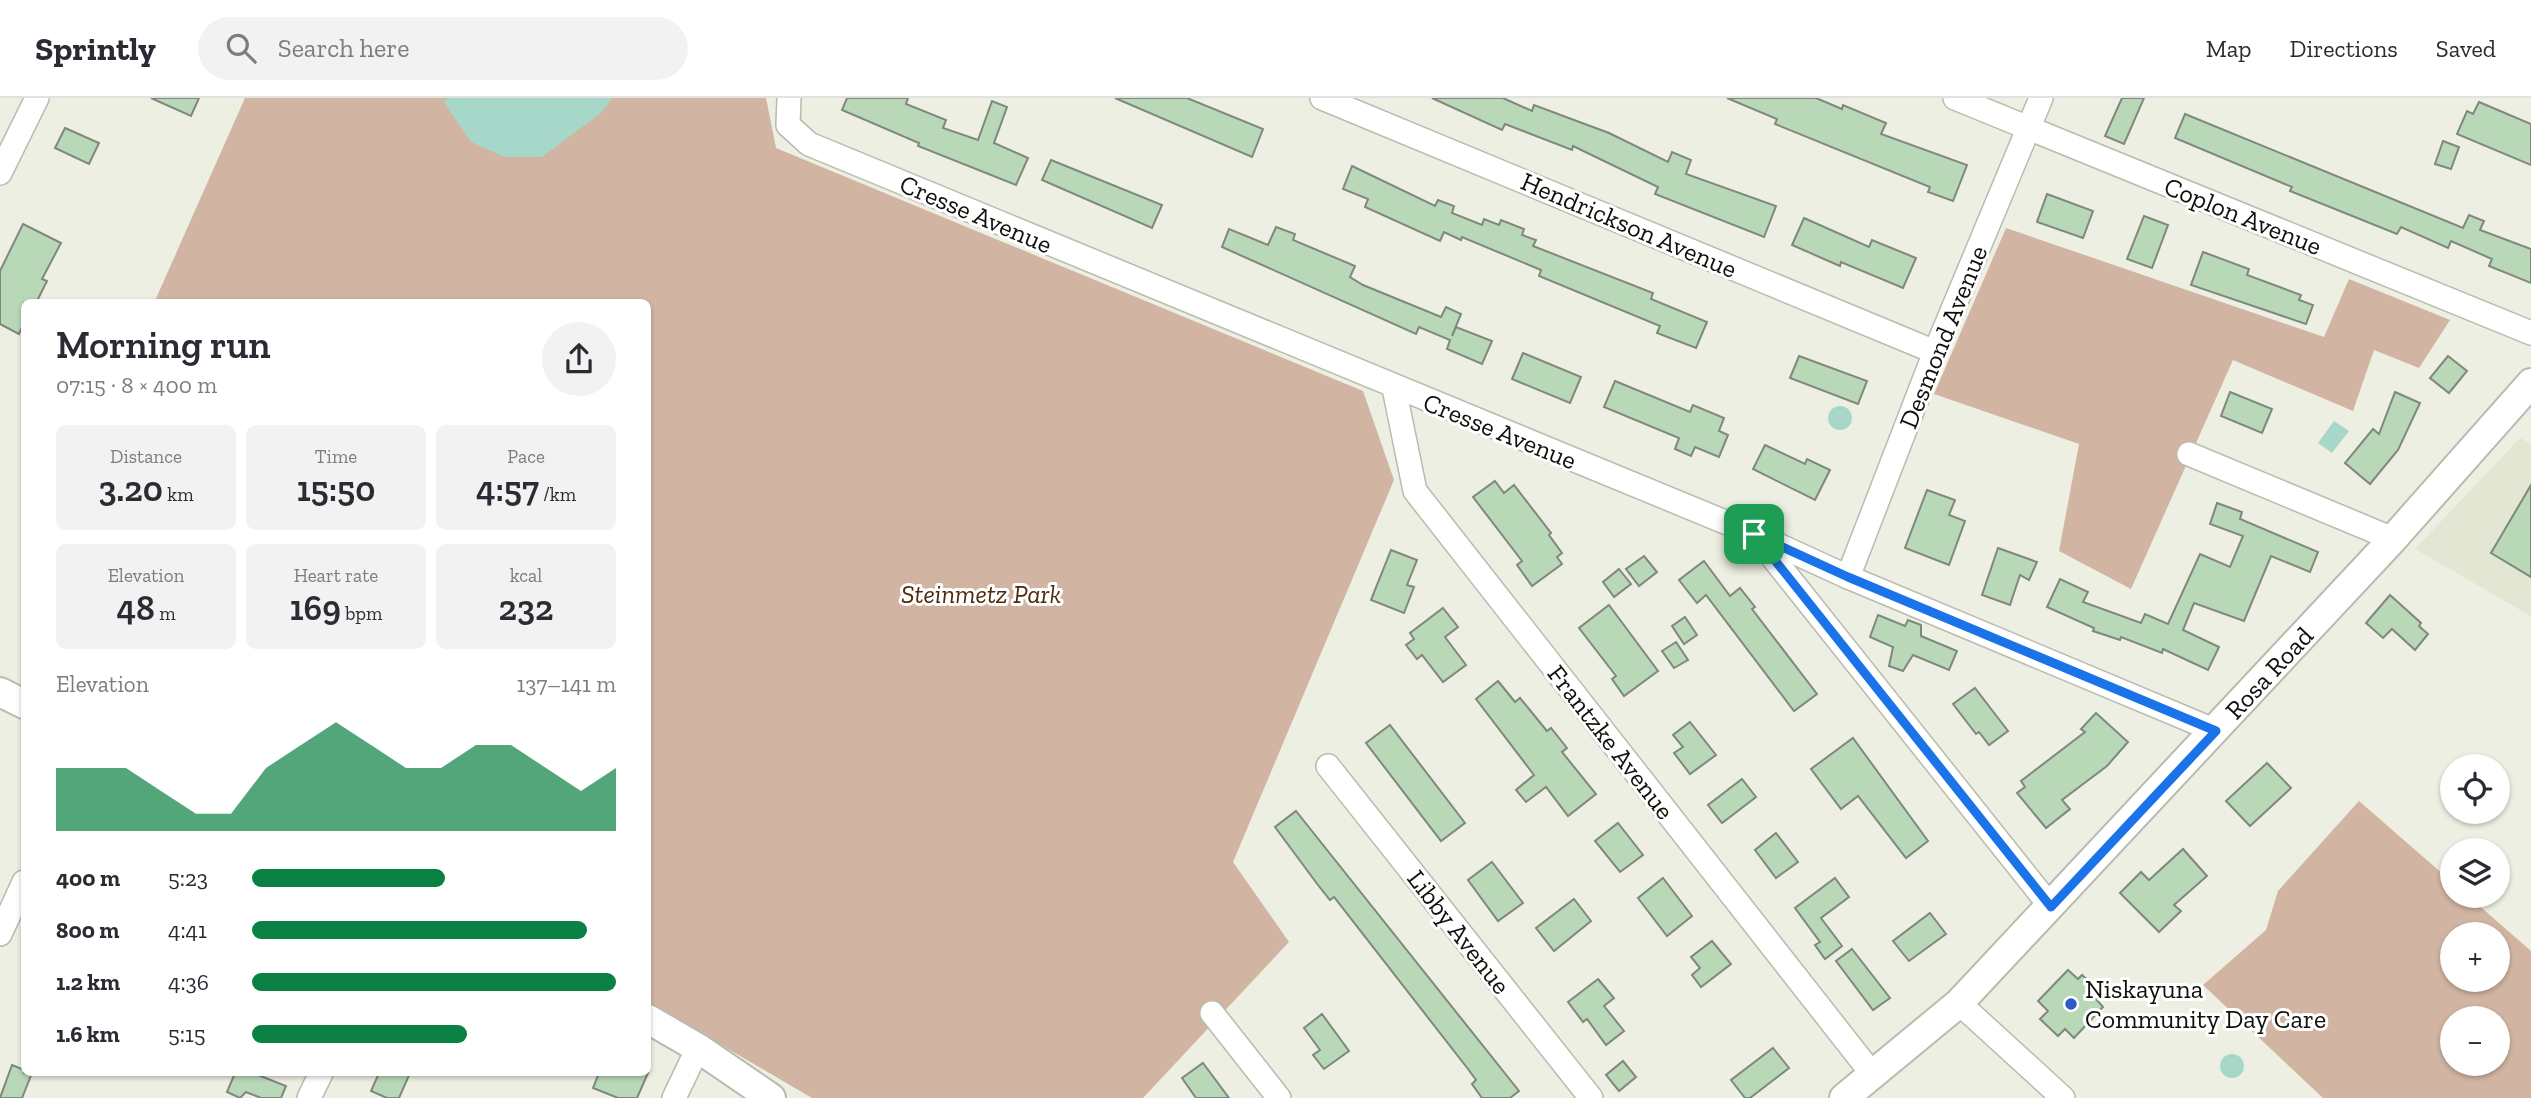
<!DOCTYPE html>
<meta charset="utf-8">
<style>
body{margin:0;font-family:"Zilla Slab",serif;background:#f2f2f3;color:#2b2b33;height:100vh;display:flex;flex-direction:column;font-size:26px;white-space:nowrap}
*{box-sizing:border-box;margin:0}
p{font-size:23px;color:#7c7c81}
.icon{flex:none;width:38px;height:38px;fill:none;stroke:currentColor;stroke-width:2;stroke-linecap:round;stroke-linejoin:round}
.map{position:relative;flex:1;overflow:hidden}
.drawer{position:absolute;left:21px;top:201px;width:630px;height:777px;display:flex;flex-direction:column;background:#fff;border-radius:10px;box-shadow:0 2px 5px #0004}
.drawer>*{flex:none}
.buttons{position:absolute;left:2440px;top:656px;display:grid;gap:14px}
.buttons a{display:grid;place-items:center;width:70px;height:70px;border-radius:50%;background:#fff;box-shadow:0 2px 5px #0004;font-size:35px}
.pin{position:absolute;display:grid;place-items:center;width:60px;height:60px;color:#fff;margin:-30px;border-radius:14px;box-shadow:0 4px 10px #0006}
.round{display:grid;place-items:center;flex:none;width:74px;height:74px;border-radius:37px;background:#f2f2f3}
.summary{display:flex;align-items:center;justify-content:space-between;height:119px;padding:0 35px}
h1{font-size:38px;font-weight:600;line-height:52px}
.stats{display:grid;grid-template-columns:repeat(3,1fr);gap:10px;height:119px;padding:7px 35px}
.stats div{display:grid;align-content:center;border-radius:10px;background:#f2f2f3;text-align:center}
.stats b{font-size:35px;font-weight:600}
.stats small{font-size:19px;font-weight:400}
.stats p{font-size:19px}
.chart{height:196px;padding:14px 35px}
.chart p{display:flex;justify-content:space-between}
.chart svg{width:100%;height:126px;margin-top:7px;fill:#0b8043;opacity:.7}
ul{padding:0 35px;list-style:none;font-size:23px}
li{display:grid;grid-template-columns:112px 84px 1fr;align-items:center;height:52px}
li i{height:18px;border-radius:9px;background:#0b8043}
header{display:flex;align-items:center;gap:42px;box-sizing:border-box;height:98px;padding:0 35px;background:#fff;border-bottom:2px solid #e1e1e2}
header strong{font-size:33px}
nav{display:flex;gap:38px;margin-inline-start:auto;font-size:24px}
.search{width:490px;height:63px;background:#f2f2f3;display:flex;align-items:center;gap:18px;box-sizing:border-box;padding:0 24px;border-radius:38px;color:#7c7c81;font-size:26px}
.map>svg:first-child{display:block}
.built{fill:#e3e6d2}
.green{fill:#d1b5a2;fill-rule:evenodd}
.water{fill:#a6d7c9}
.building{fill:#b9d8b8;stroke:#7f887f;stroke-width:2}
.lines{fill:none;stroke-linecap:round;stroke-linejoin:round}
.minor-casing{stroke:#b9bbae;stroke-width:26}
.tertiary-casing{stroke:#b9bbae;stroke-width:32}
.minor{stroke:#fff;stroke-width:23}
.tertiary{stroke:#fff;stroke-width:28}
.route-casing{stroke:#fff;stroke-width:14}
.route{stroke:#1a73e8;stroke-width:9}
.poi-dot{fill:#3158c8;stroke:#fff;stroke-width:2.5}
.labels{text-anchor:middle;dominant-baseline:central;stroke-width:6;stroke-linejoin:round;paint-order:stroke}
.street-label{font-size:26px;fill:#0f100b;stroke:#fff}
.park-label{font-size:26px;font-style:italic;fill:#4e290c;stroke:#fff}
.poi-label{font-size:26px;fill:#0f100b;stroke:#fff;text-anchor:start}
</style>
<header>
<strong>Sprintly</strong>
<div class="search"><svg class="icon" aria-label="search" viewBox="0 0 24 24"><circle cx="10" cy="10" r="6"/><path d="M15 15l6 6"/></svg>Search here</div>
<nav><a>Map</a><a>Directions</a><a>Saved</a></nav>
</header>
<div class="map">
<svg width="2531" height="1000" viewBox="0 0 2531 1000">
<rect width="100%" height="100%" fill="#edefe2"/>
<path class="built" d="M2520,340L2531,346V518L2415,451Z"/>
<g class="green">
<path d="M245,0H766L776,50L1363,293L1394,382L1233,764L1289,844L1143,1000H812L648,904V205H154Z"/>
<path d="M2006,130L2324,239L2349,181L2450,222L2419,270L2374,252L2353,313L2233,262L2131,491L2059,453L2079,346L1934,296Z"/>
<path d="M2359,703L2452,784V798H2468L2531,853V1000H2323L2203,887L2266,832L2278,793ZM2497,836V882H2452V836ZM2497,920V966H2452V920Z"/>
</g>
<g class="water">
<path d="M448,0H612L601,15L542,59H505L471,44L444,4Z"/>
<circle cx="1840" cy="320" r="12"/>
<path d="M2334,323L2349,333L2332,355L2318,345Z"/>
<circle cx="2232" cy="968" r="12"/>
</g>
<g class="building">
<path d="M151,0H199L191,18Z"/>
<path d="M847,0H908L906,6L946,22L943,30L978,42L992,3L1007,9L994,45L1028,60L1016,87L918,48L919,45L842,12Z"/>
<path d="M1115,0H1187L1263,31L1252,59Z"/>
<path d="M1432,0H1503L1532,13L1534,7L1609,35L1668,64L1672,54L1691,62L1686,76L1776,108L1764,139L1655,96L1658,89L1573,48L1572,52L1505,26L1502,32Z"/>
<path d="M1727,0H1816L1842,11L1843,7L1886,25L1881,36L1967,67L1953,103L1928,94L1930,89L1775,26L1777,21Z"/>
<path d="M2122,0H2144L2124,46L2105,38Z"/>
<path d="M2479,4L2531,26V67L2457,36L2467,13L2473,16Z"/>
<path d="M2185,16L2463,130L2469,117L2484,123L2480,132L2531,151V185L2489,168L2492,161L2451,143L2448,150L2401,129L2397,136L2290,93L2292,89L2175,40Z"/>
<path d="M65,30L99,45L89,66L55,50Z"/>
<path d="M2443,43L2459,49L2451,71L2435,66Z"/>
<path d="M1051,62L1162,107L1152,130L1042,82Z"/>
<path d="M1352,68L1435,108L1438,102L1454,108L1452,115L1482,127L1484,121L1499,127L1501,122L1524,131L1522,137L1536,142L1533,148L1653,195L1651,201L1707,224L1696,250L1657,235L1660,228L1539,178L1541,172L1462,139L1461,142L1444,134L1440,143L1365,109L1368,101L1343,91Z"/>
<path d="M2047,96L2093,113L2083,140L2037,124Z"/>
<path d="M2144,118L2168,127L2152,170L2127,161Z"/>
<path d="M1804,120L1869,149L1872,142L1916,160L1903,190L1841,164L1840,168L1792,147Z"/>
<path d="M23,126L61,145L42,181L47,183L36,205H24V225L19,236L0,226V173Z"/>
<path d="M1276,129L1295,136L1293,142L1355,168L1350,179L1363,187L1441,219L1446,209L1461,216L1452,238L1456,229L1492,243L1482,266L1447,251L1450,242L1419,229L1416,236L1222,149L1229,131L1268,147Z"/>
<path d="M2203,154L2249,171L2247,177L2301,197L2299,202L2313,207L2306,226L2191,187Z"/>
<path d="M1523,255L1581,279L1570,305L1512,281Z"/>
<path d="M1799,258L1867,283L1858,306L1790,280Z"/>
<path d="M2448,258L2467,273L2449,295L2430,280Z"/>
<path d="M1615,283L1690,314L1693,307L1724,320L1719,333L1728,337L1719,359L1695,349L1691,358L1675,351L1679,340L1604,309Z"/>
<path d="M2230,294L2272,311L2262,335L2221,318Z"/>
<path d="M2395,294L2420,305L2398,352L2370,386L2345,365L2373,331L2379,336Z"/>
<path d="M1765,347L1805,366L1807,361L1830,372L1815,402L1753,371Z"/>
<path d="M1495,383L1504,395L1514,387L1551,435L1549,437L1562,455L1557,459L1562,466L1532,488L1517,467L1522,463L1473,399Z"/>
<path d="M2531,387V479L2491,455Z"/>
<path d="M1927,392L1955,402L1949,417L1965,423L1949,467L1905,450Z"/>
<path d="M2217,405L2242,414L2240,421L2318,454L2310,474L2271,458L2244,523L2194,505L2183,532L2219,549L2208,572L2163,551L2162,555L2121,539L2120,542L2093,533L2094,530L2047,509L2060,481L2088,494L2083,504L2141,525L2145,516L2168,526L2200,456L2230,469L2243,438L2210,426Z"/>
<path d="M1998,450L2037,464L2029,482L2020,477L2010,507L1982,497Z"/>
<path d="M1391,452L1417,462L1407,487L1414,489L1404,515L1371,502Z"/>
<path d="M1644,458L1657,474L1639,488L1626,471Z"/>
<path d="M1704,463L1730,498L1740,490L1755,509L1752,511L1817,596L1794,613L1706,497L1697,505L1679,482Z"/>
<path d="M1619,471L1631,486L1614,499L1603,484Z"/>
<path d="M2390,497L2421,525L2419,528L2428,536L2415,552L2392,531L2383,540L2366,525Z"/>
<path d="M1609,507L1658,573L1624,598L1612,581L1616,578L1579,530Z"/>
<path d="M1443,510L1458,529L1445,539L1466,567L1443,584L1422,557L1417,561L1406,547L1414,541L1410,535Z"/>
<path d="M1878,517L1905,528L1908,522L1921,527V538L1957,553L1949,572L1913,557L1903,573L1889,568L1893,549L1870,539Z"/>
<path d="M1685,519L1697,537L1684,546L1672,528Z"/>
<path d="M1676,544L1688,562L1674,570L1662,553Z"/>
<path d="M1498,583L1515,604L1520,600L1547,633L1551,630L1567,650L1562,654L1596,696L1568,718L1546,689L1526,704L1516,692L1534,677L1476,601Z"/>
<path d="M1975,590L2008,633L1989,647L1979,634L1976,636L1953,606Z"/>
<path d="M2096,615L2128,644L2107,668L2062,702L2070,711L2046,730L2017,695L2025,689L2021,683L2085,634L2081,631Z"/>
<path d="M1690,624L1716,657L1690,676L1674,655L1683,649L1673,637Z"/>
<path d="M1390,627L1465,725L1441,743L1366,645Z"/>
<path d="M1853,640L1928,743L1906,760L1858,698L1841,711L1811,671Z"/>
<path d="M2267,665L2291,690L2250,728L2226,703Z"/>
<path d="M1742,681L1756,699L1722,725L1708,707Z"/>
<path d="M1296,713L1519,993L1510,1000H1482L1472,986L1476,982L1468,971L1334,799L1330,802L1318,787L1275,729Z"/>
<path d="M1618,725L1643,757L1620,774L1595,743Z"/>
<path d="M1776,735L1798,764L1776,780L1755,752Z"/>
<path d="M2183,751L2207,778L2174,807L2181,813L2159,834L2120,795L2141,774L2149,782Z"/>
<path d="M1492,764L1523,805L1498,823L1468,782Z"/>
<path d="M1663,780L1692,818L1667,838L1638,800Z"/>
<path d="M1835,780L1849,799L1821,820L1842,848L1825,861L1815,847L1820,844L1795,810Z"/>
<path d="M1574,801L1591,823L1554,853L1536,830Z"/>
<path d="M1930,815L1946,836L1909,863L1893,843Z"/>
<path d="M1712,843L1731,866L1701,889L1692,877L1700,870L1691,859Z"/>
<path d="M1852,851L1890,900L1873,912L1836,863Z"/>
<path d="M2068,872L2078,881L2082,877L2102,895L2096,901L2103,909L2074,940L2065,931L2058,938L2040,921L2048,913L2038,903Z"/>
<path d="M1598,881L1614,900L1604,908L1624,933L1606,947L1587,921L1583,924L1568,904Z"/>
<path d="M1322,916L1349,953L1324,971L1313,957L1320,952L1304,930Z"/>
<path d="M1773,950L1789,970L1750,1000H1745L1731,982Z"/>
<path d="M1623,963L1636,979L1619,993L1606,977Z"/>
<path d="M1203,965L1229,1000H1196L1182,980Z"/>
<path d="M12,967L24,972V975H32L22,1000H0Z"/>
<path d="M235,975H253L286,988L281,1000H261L246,994L240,1000L227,994Z"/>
<path d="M379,975H410L399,1000H387L371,993Z"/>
<path d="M599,975H648L637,1000H618L593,990Z"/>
</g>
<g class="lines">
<defs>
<g id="minor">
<path d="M789,0L788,27L809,46L1754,436L1848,479L2216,633"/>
<path d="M1322,0L1935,254"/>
<path d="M1955,0L2531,235"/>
<path d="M0,75L37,0"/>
<path d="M1394,290L1415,393L1873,977"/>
<path d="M2189,356L2393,441"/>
<path d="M1758,441L2051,809"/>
<path d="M1848,479L1935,254L2041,0"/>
<path d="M1328,668L1591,1000"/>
<path d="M0,836L24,784"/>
<path d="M1959,905L2063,1000"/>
<path d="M1212,915L1279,1000"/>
<path d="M309,1000L321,975"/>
<path d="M674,1000L698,950"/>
</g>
<g id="tertiary">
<path d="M0,594L24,606"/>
<path d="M648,921L698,950L771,1000"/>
<path d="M1844,1000L1959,905L2393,441L2531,285"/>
</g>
</defs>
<use href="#minor" class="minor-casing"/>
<use href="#tertiary" class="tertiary-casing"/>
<use href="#minor" class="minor"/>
<use href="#tertiary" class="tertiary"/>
</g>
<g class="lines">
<defs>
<path id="route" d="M1754,436L1848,479L2216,633L2051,809Z"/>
</defs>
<use href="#route" class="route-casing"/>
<use href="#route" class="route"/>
</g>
<circle class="poi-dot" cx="2071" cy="906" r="7"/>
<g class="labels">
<g class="street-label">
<text transform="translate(976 116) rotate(23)">Cresse Avenue</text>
<text transform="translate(2243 118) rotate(22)">Coplon Avenue</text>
<text transform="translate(1629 127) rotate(23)">Hendrickson Avenue</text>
<text transform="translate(1943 239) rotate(-68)">Desmond Avenue</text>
<text transform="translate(1500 333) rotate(22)">Cresse Avenue</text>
<text transform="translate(2269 575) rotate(-47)">Rosa Road</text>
<text transform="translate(1611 644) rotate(52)">Frantzke Avenue</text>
<text transform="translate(1459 834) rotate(52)">Libby Avenue</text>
</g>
<g class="park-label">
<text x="981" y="496">Steinmetz Park</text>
</g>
<g class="poi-label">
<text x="2085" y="891">Niskayuna<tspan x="2085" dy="30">Community Day Care</tspan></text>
</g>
</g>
</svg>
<div class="buttons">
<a><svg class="icon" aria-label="locate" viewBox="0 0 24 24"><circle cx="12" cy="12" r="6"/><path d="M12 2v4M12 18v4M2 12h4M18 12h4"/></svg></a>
<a><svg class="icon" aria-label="layers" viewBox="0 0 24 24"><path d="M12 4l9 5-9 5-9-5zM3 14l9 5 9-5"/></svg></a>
<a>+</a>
<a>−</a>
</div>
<div class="pin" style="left:1754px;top:436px;background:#1e9e55"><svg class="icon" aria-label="arrive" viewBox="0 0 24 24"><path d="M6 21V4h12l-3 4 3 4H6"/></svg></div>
<section class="drawer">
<div class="summary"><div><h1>Morning run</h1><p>07:15 · 8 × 400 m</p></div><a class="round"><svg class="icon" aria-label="share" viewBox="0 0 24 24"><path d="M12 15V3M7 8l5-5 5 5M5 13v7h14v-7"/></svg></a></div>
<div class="stats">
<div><p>Distance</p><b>3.20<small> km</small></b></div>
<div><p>Time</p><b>15:50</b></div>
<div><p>Pace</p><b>4:57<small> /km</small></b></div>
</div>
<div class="stats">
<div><p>Elevation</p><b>48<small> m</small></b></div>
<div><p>Heart rate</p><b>169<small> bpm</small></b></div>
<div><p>kcal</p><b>232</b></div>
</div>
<div class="chart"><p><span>Elevation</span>137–141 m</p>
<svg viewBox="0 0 160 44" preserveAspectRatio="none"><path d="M0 44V22L10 22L20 22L30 30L40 38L50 38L60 22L70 14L80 6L90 14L100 22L110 22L120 14L130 14L140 22L150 30L160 22V44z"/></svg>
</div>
<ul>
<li><b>400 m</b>5:23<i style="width:53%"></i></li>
<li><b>800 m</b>4:41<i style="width:92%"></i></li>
<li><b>1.2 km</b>4:36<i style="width:100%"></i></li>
<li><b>1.6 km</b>5:15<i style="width:59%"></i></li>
</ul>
</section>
</div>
